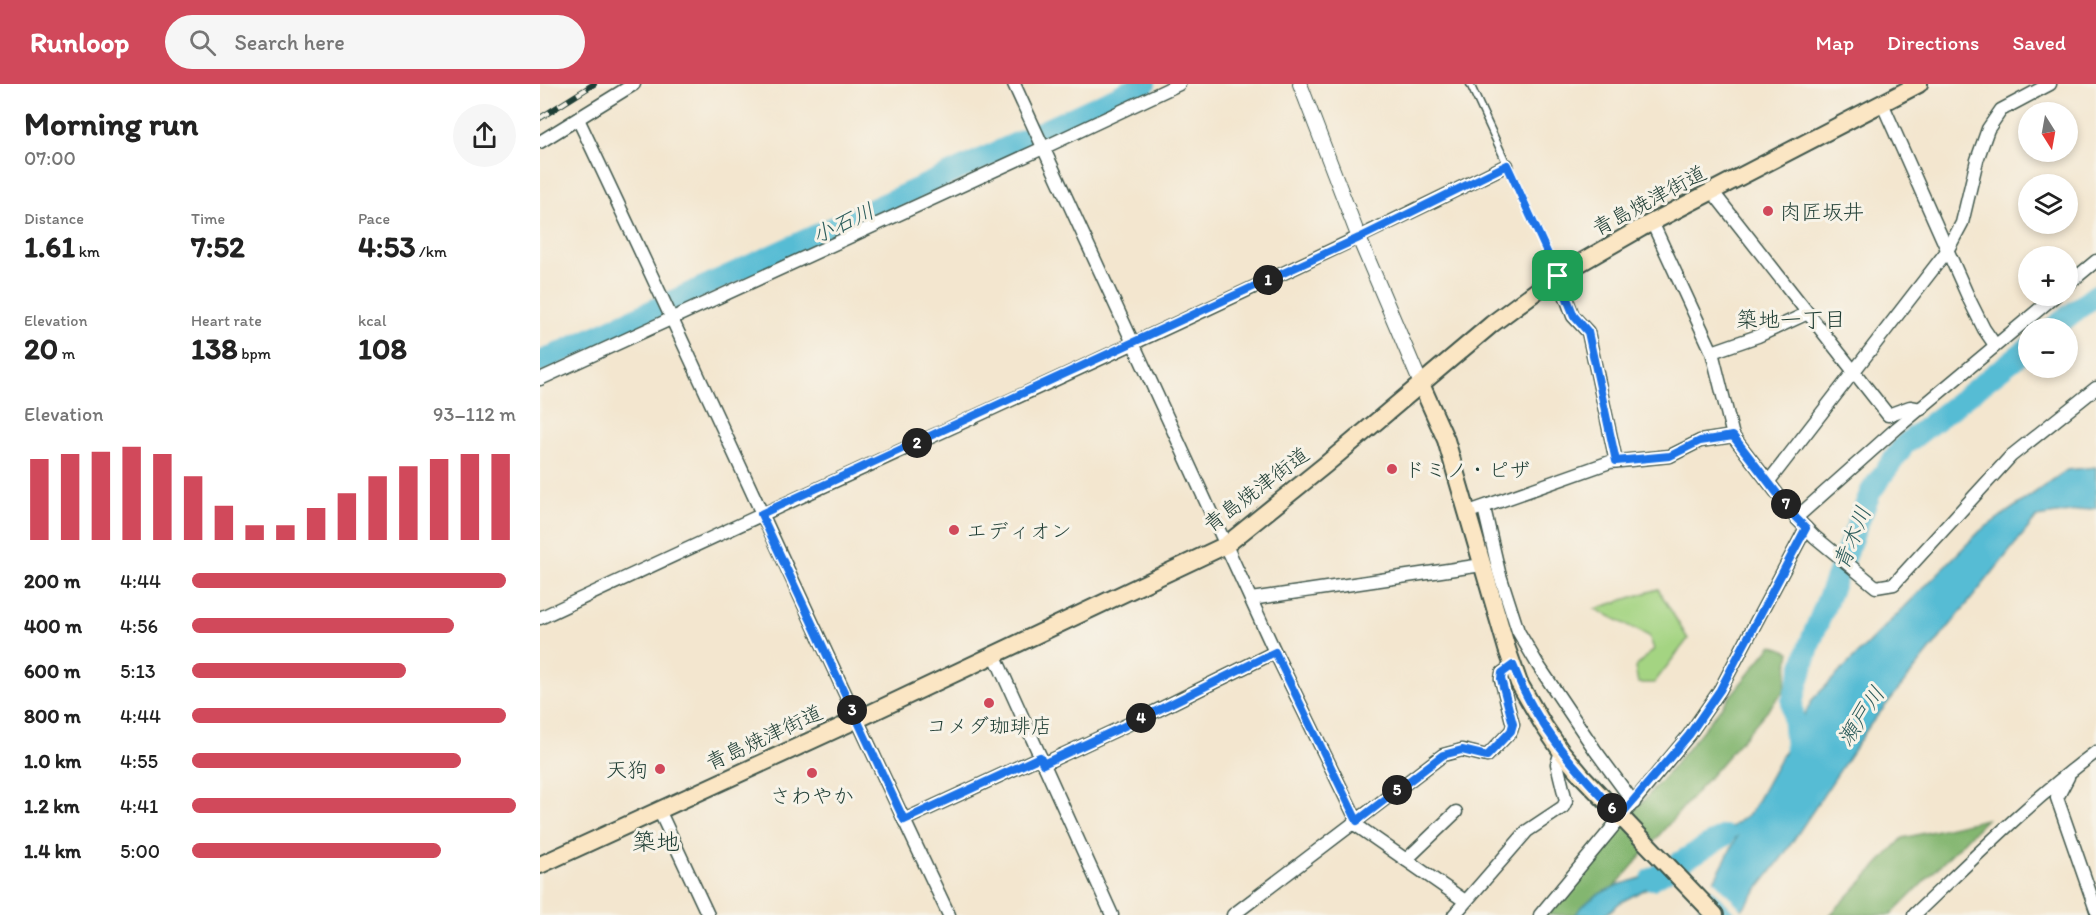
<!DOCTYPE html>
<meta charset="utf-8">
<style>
body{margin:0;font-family:Itim,"Klee One",sans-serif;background:#f6f6f6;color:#222;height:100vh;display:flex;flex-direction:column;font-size:22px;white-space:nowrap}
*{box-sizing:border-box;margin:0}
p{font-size:20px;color:#767676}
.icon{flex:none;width:33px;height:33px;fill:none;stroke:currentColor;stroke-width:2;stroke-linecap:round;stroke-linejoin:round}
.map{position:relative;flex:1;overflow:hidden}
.sheet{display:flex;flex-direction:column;background:#fff;width:540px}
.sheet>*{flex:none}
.needle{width:39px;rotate:169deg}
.controls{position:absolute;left:1478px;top:18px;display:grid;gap:12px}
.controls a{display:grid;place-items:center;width:60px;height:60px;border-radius:50%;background:#fff;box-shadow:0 3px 9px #0003;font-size:30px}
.pin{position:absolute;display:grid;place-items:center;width:51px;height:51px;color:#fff;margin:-26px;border-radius:12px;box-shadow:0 3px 9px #0006}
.km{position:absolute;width:30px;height:30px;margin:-15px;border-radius:50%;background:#222;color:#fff;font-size:16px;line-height:30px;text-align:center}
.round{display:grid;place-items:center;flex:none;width:63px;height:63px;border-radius:32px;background:#f6f6f6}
.head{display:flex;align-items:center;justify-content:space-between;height:102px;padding:0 24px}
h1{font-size:33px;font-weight:800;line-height:45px}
.figures{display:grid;grid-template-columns:repeat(3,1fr);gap:9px;height:102px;padding:6px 24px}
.figures div{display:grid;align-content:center}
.figures b{font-size:30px;font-weight:800}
.figures small{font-size:16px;font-weight:400}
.figures p{font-size:16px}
.chart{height:168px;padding:12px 24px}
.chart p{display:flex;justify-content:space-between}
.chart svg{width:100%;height:108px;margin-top:6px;stroke:#d1495b;stroke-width:6}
ul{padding:0 24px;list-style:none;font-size:20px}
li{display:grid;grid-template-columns:96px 72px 1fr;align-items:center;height:45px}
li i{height:15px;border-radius:8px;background:#d1495b}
header{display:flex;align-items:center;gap:36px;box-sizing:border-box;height:84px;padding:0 30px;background:#d1495b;color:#fff}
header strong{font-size:28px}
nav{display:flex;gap:33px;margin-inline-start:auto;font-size:21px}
.search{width:420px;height:54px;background:#f6f6f6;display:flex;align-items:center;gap:15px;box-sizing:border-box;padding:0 21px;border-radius:33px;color:#767676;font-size:22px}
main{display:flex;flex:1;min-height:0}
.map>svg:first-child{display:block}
.green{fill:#a4d482;stroke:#62885b;stroke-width:1.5}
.forest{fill:#83b670;stroke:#517a52;stroke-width:1.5}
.water{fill:#56bcd4;stroke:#3a7c84;stroke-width:1.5}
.pier{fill:#f3e6cf}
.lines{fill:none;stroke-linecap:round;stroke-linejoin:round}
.river{stroke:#56bcd4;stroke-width:22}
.service-casing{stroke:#3f564b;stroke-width:9}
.minor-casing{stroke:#3f564b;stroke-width:15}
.tertiary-casing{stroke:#3f564b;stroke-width:16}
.secondary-casing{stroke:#3f564b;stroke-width:20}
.service{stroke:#fff;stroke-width:6}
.minor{stroke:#fff;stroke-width:12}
.tertiary{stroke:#fff;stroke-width:14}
.secondary{stroke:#fbe6c4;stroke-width:16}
.rail-casing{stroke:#1f3d34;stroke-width:6}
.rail{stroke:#f7f3e8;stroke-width:4;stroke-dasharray:11;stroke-linecap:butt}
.route-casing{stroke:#fff;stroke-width:12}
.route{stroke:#1a73e8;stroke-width:8}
.poi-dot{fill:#d1495b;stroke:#f7f3e8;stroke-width:2}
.labels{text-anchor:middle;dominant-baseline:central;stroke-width:6;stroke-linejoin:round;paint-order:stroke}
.street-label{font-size:21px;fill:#1f3d34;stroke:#f7f3e8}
.poi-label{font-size:21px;fill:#1f3d34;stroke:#f7f3e8;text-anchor:start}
.water-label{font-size:22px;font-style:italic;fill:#2d5d5c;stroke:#f7f3e8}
.neighbourhood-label{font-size:22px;fill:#1f3d34;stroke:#f7f3e8}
.quarter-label{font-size:24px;fill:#1f3d34;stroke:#f7f3e8}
</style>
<header>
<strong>Runloop</strong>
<div class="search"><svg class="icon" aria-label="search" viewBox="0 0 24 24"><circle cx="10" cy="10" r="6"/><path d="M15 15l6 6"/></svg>Search here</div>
<nav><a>Map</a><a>Directions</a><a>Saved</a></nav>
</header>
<main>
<section class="sheet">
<div class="head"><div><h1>Morning run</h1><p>07:00</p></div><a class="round"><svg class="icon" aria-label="share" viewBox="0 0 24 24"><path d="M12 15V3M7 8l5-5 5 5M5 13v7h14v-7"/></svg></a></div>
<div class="figures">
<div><p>Distance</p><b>1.61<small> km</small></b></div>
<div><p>Time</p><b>7:52</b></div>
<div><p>Pace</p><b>4:53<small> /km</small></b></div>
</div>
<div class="figures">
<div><p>Elevation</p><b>20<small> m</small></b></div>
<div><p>Heart rate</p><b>138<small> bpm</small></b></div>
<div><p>kcal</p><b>108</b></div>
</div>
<div class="chart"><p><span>Elevation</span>93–112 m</p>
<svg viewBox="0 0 160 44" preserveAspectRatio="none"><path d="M5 44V11M15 44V9M25 44V8M35 44V6M45 44V9M55 44V18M65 44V30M75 44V38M85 44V38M95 44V31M105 44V25M115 44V18M125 44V14M135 44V11M145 44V9M155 44V9"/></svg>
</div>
<ul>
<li><b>200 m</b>4:44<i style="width:97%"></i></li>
<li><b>400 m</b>4:56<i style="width:81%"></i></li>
<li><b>600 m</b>5:13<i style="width:66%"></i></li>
<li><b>800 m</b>4:44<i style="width:97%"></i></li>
<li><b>1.0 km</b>4:55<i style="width:83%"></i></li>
<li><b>1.2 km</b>4:41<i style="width:100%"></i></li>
<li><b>1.4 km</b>5:00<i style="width:77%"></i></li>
</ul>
</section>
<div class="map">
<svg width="1556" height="831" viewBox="0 0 1556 831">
<rect width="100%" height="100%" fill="#f7f3e8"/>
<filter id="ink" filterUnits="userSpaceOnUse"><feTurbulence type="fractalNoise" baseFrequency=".0167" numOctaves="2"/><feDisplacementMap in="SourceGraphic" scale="12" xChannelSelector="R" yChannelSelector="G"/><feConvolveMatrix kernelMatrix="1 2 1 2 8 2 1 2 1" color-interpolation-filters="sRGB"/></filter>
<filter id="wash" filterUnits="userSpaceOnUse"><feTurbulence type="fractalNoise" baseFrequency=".008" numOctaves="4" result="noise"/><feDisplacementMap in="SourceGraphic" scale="24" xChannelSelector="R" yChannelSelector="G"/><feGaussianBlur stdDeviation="1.35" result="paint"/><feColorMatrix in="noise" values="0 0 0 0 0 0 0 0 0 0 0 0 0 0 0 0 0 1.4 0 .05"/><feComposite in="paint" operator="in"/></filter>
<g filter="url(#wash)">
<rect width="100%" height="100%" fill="#f3e6cf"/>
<path class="green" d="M1118,505L1148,555L1114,599H1098L1095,584L1114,565L1109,552L1055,525Z"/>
<g class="forest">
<path d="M1232,561L1250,568L1244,607L1050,831H1003L1127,690Z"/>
<path d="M1446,735L1351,831H1290L1363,754Z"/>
</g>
<g class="water">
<path d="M1556,383V424L1497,433L1330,641L1243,772L1198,831H1156L1197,753L1166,773L1160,767L1211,728L1273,615L1440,447L1527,386Z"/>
<path d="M1125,787L1130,792L1081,818L1065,831H1035C1055,803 1094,797 1125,787Z"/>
</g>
<path class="pier" d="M1172,794L1204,828L1202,831H1198L1168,801Z"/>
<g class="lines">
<g class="river">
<path d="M1513,244L1556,211"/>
<path d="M0,278L605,0"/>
<path d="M1257,678L1252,618L1270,559L1331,407L1364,361L1488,264"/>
<path d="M1112,795L1184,752"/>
</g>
</g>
</g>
<g filter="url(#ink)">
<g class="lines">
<defs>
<path id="service" d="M930,0L1018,191"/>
<g id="minor">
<path d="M474,0L735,568L817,737"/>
<path d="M1342,19L1430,217L1444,245L1455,261"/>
<path d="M38,35C164,299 283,567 409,831"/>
<path d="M0,58L94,0"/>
<path d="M1172,107L1348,331L1370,323L1381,325"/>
<path d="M1112,138L1172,268L1193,352L1256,434L1275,453L1336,503L1354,500L1471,372L1556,304"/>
<path d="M1018,192L1033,232L1048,248L1076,377"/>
<path d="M1527,201L1556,177"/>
<path d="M1172,268L1218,252L1268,229"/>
<path d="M0,295L503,64L639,0"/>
<path d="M1229,397L1407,167L1422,139L1437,76L1448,45L1461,26L1510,0"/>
<path d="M944,424L959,488L978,547L998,581L1055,666L1094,719"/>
<path d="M926,429L1070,378L1130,372L1160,357L1193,352"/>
<path d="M1256,434L1357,344L1515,212"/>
<path d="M711,515L942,481"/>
<path d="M0,534C322,382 648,239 967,81"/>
<path d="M454,570L572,831"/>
<path d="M503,680L606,632L735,568"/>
<path d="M1528,693L1517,714L1556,826"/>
<path d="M119,726L168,831"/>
<path d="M364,736L500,673"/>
<path d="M813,739L925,817"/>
<path d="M866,776L916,728"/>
<path d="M693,831L903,671L922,666L947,672L971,647L973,641L961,595L962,589L973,581"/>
<path d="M914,831L987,747L1023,723L1026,717L1017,680L1021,667"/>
<path d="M1000,831L1149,651L1180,606L1266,444"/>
<path d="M1374,831C1433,775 1491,716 1556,668"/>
</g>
<path id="tertiary" d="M760,0L819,154L881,300"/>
<g id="secondary">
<path d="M881,300L906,356L967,565L979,599L1004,642L1021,667L1042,692L1175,831"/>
<path d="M0,781L316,636L686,461L785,381L952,240L1014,194L1101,144L1379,0"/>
</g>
</defs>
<use href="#service" class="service-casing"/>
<use href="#minor" class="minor-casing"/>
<use href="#tertiary" class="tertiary-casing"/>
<use href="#secondary" class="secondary-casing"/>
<use href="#service" class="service"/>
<use href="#minor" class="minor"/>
<use href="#tertiary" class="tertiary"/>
<use href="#secondary" class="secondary"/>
<defs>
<path id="rail" d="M0,34L54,0"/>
</defs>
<use href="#rail" class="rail-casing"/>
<use href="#rail" class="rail"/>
</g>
</g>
<g class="lines" filter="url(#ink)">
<defs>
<path id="route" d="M967,81L1018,192L1034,232L1048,248L1076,377L1130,372L1160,357L1193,352L1256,434L1266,444L1180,606L1149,651L1080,732C1037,687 995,641 973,581L962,589L961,595L973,640L971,647L947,672L922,666L903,671L817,737L735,568L606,632L503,680L500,673L364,736L221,430L819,154Z"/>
</defs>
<use href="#route" class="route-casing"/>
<use href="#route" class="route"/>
</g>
<g class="poi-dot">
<circle cx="1228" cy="127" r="6"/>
<circle cx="852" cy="385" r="6"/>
<circle cx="414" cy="446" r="6"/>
<circle cx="449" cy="619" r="6"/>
<circle cx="120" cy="685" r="6"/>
<circle cx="272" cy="689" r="6"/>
</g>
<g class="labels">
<g class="street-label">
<text transform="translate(1109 116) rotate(-28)">青島焼津街道</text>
<text transform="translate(716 405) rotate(-37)">青島焼津街道</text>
<text transform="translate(224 653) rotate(-25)">青島焼津街道</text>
</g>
<g class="poi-label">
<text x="1240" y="127">肉匠坂井</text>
<text x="864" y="385">ドミノ・ピザ</text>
<text x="426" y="446">エディオン</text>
<text x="449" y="641" text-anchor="middle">コメダ珈琲店</text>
<text x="108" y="685" text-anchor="end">天狗</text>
<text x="272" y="711" text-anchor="middle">さわやか</text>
</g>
<g class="water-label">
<text transform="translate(303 139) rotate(-25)">小石川</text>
<text transform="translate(1312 454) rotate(-68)">青木川</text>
<text transform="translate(1321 632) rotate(-56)">瀬戸川</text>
</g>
<g class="neighbourhood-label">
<text x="1251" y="235">築地一丁目</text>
</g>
<g class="quarter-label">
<text x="116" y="757">築地</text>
</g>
</g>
</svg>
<div class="controls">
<a><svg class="needle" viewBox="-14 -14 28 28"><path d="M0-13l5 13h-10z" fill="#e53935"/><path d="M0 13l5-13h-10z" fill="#767676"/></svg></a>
<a><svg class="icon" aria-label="layers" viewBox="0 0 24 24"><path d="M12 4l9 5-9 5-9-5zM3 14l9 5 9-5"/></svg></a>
<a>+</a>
<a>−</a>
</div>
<div class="pin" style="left:1018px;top:192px;background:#1e9e55"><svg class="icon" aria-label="arrive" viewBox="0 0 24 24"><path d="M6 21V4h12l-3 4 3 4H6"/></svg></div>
<b class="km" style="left:728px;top:196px">1</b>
<b class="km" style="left:377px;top:359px">2</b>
<b class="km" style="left:312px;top:626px">3</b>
<b class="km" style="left:601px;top:634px">4</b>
<b class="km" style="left:857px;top:706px">5</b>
<b class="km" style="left:1072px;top:724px">6</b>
<b class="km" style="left:1246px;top:420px">7</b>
</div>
</main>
